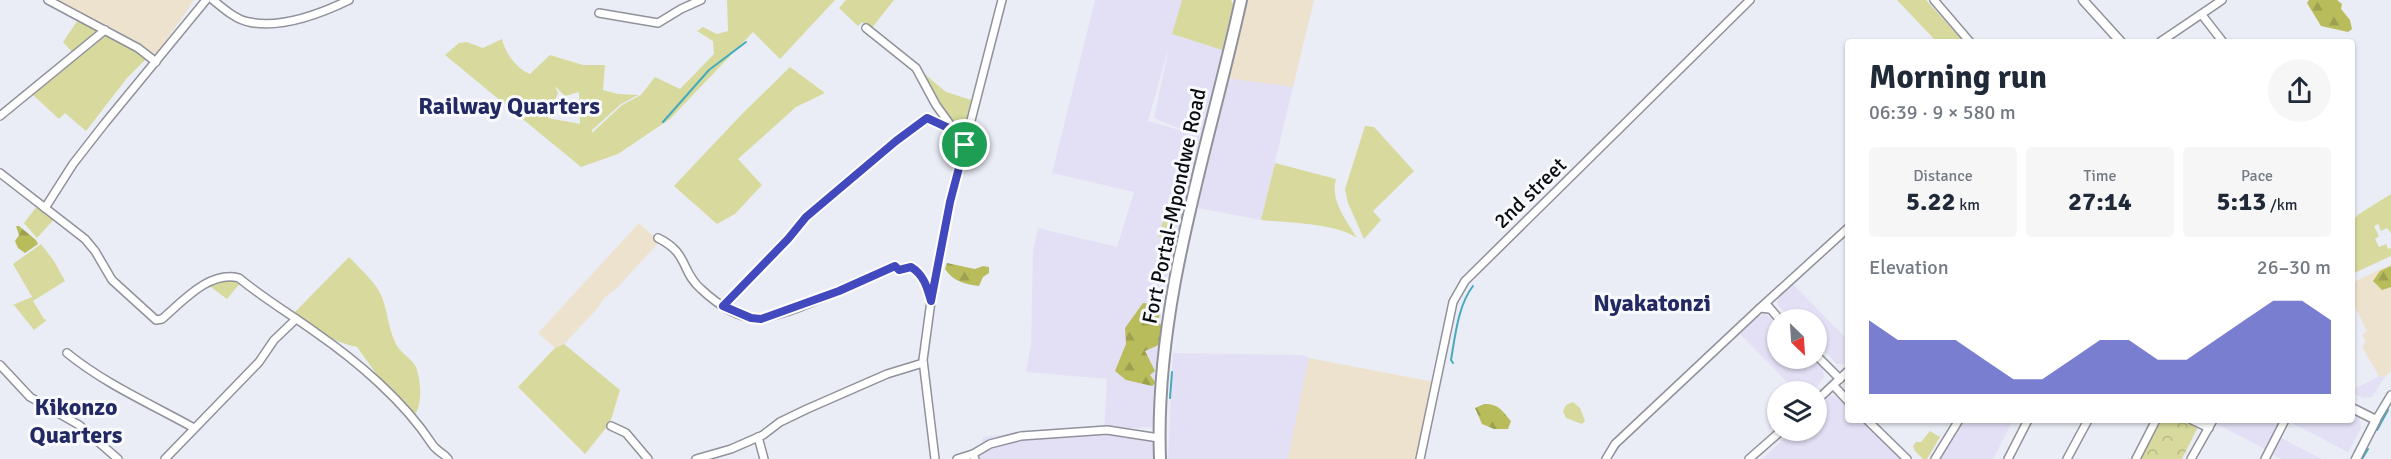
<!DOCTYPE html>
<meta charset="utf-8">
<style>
body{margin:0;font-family:Signika,sans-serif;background:#f6f6f7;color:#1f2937;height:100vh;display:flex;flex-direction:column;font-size:22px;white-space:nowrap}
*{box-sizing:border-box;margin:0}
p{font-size:20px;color:#747a83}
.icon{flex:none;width:33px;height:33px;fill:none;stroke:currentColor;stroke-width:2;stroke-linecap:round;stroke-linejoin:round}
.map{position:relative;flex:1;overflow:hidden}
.details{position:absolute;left:1845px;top:39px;width:510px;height:384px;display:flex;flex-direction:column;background:#fff;border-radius:6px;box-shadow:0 2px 4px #0004}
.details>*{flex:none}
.needle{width:39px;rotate:155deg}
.buttons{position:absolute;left:1767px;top:309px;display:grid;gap:12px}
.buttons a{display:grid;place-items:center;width:60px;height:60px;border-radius:50%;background:#fff;box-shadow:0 2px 4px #0004;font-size:30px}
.pin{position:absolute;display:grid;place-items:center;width:51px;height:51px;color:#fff;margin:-26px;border:3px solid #fff;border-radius:50%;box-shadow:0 2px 6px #0007}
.round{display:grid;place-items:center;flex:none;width:63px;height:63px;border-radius:32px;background:#f6f6f7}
.overview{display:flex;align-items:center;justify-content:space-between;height:102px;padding:0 24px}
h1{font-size:33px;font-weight:700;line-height:45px}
.metrics{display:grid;grid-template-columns:repeat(3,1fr);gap:9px;height:102px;padding:6px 24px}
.metrics div{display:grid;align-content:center;border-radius:6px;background:#f6f6f7;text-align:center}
.metrics b{font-size:26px;font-weight:700}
.metrics small{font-size:16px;font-weight:400}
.metrics p{font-size:16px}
.chart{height:168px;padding:12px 24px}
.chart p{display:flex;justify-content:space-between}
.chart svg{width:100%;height:108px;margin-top:6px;fill:#4248bd;opacity:.7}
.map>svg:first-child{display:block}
.commercial{fill:#e3e0f6;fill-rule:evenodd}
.education{fill:#ede2cd}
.green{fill:#d7da9c;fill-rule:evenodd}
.forest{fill:url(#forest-firs)}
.park{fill:url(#park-crowns)}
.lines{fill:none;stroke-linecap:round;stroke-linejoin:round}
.stream{stroke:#44aabd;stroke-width:2}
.minor-casing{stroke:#90919a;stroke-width:10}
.tertiary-casing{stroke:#90919a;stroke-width:11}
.trunk-casing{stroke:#90919a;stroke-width:14}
.minor{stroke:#fff;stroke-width:7}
.tertiary{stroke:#fff;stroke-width:8}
.trunk{stroke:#fff;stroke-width:10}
.route-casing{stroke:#fff;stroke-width:12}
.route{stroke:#4248bd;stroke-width:8}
.labels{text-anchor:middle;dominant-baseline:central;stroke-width:6;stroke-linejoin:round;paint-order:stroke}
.street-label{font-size:21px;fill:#0b0c0f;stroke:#f9fafe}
.quarter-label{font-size:24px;font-weight:bold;fill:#232962;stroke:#f9fafe}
</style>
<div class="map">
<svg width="2391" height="459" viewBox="0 0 2391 459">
<defs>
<pattern id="forest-firs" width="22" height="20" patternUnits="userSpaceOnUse" patternTransform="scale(1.5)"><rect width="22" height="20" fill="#b8bc5b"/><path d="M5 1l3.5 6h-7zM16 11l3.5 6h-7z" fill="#9da04e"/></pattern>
<pattern id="park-crowns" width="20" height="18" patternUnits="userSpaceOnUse" patternTransform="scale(1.5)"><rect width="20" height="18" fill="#d7da9c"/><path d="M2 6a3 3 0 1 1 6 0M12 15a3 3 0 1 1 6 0" fill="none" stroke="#b7ba85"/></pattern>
</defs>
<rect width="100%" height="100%" fill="#ebedf6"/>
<g class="commercial">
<path d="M1095,0H1182L1172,34L1222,50L1200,136L1184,218L1170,260L1161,306L1159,427L1104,429L1107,379L1026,372L1031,344L1033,251L1038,228L1117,247L1134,192L1052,173ZM1169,46L1154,118L1190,133L1148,121Z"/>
<path d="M1227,78L1293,87L1261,220L1198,208Z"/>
<path d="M1792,283L1848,340V362L1844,364H1837L1817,343L1816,320L1792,319L1778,306V296Z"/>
<path d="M1764,314L1768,315L1777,324L1778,358L1813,359L1823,368L1824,377L1814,391H1796L1740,334L1759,316Z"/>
<path d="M1173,353L1303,355L1309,358L1288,459H1168Z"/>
<path d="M2379,376L2385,377L2372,397L2363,398L2352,393V390Z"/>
<path d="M1833,395L1848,403V420H1865L1905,459H1762L1792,431L1816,430L1817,407L1827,397Z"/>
<path d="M2352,408L2360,418L2361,428L2348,452L2288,421L2352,420Z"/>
<path d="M1956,420H2013L1993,459H1939Z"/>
<path d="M2214,420H2280L2265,449L2213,422Z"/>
<path d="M1016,433L1158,434L1157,459H980L983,437Z"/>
<path d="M2279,437L2322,459H2281L2270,453Z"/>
</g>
<g class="education">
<path d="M48,0H194L154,58Z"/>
<path d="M1245,0H1314L1293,87L1227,78Z"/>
<path d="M639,223L659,242L617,288L604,298L596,310L564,344L555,348L538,333Z"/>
<path d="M2391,264V371L2385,377L2379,376L2362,347L2366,342L2362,335L2367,331L2352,301V283Z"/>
<path d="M1309,358L1434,382L1417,459H1288Z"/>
</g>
<g class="green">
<path d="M727,0H835L780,59L753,32L670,119L618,154L581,167L445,55L459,43L467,42L483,48L502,39C505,53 517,69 530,74L550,55L583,65H605L603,90L618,94L638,95L621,104L592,130V133L622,105L641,95L655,77L680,89L714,54L713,41L697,31L703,27L717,34L728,31ZM555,86L565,96L579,92L580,124L548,118L558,93Z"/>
<path d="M846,0H894L871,29L862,22L858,26L839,8Z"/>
<path d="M1182,0H1231L1233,4L1222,50L1172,34Z"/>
<path d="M1897,0H1926L1964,42H1937Z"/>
<path d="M80,17L100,29L72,52L63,42Z"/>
<path d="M104,35L123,42L147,58L127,78L86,131L65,113L59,119L32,94Z"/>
<path d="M790,67L825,93L796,107L738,159L762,185L735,214L717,224L674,186L742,114Z"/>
<path d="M921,71L946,92L971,100L962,137L937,102Z"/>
<path d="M1365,126L1374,127L1414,171L1373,211L1381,220L1364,239L1348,203L1345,189Z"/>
<path d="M1275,163L1336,179C1330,200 1346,220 1357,238C1335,223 1288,223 1261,220Z"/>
<path d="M2391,194V233L2387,228L2381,231L2378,224L2374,226L2379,236L2375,239L2379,247L2386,244L2388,249L2391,248V256L2352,274V221L2359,214Z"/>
<path d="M38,205L57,216L37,238L24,223Z"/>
<path d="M1172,209L1178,214L1172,241L1161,239L1158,235L1167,212Z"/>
<path d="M41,244L54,261L65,281L33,301L44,319L47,320L34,330L14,305L10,306L32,297L13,264Z"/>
<path d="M349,257C360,269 376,282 382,297C388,313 388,329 397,346C402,354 412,359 416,367C421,381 423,405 414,416L385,386L357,347C332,342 314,328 294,313Z"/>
<path d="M230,277L241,282L227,299L208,285Z"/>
<path d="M564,344L620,390L610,423L585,454L518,387L555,348Z"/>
<path d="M1573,402L1580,408L1585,421L1582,424L1566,418L1563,411L1566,405Z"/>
<path d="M1930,431L1940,437L1927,459H1923L1915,451L1913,446L1916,442H1921Z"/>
</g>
<g class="forest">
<path d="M2309,0H2337L2342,4L2341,9L2350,20L2352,29L2348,32L2321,26L2307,3Z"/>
<path d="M16,226H19L36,240L38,244L25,253L18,248L15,241L19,235Z"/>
<path d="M947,263L975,269L983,266L989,267V273L983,277L979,286C964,284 953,281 945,269Z"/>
<path d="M2391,266V287L2382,290L2373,281L2380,271Z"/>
<path d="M1143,303L1152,304L1161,308L1158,321L1162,326L1161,344L1145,351L1155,371L1150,375L1156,383L1152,386L1126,380L1115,371L1126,344L1125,328Z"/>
<path d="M1484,404C1500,404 1502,411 1511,421L1508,429H1494L1482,424L1475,408Z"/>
</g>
<path class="park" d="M2162,420H2183L2198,427L2182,459H2140Z"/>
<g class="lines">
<g class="stream">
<path d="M663,122L709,70L746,42"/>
<path d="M1453,363L1451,360C1455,337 1458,305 1473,286"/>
<path d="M1170,398L1172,372"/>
<path d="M2377,430L2388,410"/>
<path d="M1633,432L1639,426"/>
<path d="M1610,459L1622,441"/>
<path d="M2362,459L2368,449"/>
</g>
<defs>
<g id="minor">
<path d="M48,0L138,48L156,62"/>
<path d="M213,0C223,8 236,20 249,22C281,29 320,14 349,0"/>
<path d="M1934,0L1970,42"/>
<path d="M599,13L658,23L681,9L701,0"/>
<path d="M2202,15L2223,42"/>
<path d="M866,28L916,68L936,105L965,145"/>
<path d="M2160,42L2222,0"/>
<path d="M0,116L105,30"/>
<path d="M0,173L85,239L95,251L112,280L156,320L162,319C183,301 210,270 239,278C263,298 290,314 315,332C357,361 404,401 432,444C436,451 444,453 448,459"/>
<path d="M45,208L73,164L105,123L206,0"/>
<path d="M658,238C689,253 681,272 701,289C715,302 734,316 753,318C781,322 865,277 895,266L899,270L911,267C923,274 926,285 930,298"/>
<path d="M723,306L788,239L806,217L896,141L927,118L955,131"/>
<path d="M1768,306L1780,320"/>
<path d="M1760,308L1848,228"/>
<path d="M67,353C105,384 151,404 194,428"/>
<path d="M1816,355L1840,379"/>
<path d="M0,365L30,397L79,425L118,459"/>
<path d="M1834,386L1848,401"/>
<path d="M1816,401L1848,371"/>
<path d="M1867,420L1907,459"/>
<path d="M2192,420L2209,428"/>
<path d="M2376,420L2391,395"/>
<path d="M611,426L626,433L648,459"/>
<path d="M758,437L764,459"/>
<path d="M165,459L259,362L274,340L296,319"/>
<path d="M696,459L731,449L763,435L780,422L807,409L887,374L923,363"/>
<path d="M935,459L923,360L931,301L950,202L1002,0"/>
<path d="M957,459L973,454"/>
<path d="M975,459L973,454L990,444L1021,436L1107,430L1159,438"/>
<path d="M1420,459L1453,302L1465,281L1750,0"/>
<path d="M1606,459L1615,444L1760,308L1769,309"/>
<path d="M1749,459L1782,430"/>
<path d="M1935,459L1959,420"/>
<path d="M2008,459L2028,420"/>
<path d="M2067,459L2088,420"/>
<path d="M2136,459L2156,420"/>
<path d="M2191,459L2213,420"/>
<path d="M2265,459L2285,420"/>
</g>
<g id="tertiary">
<path d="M2083,0L2121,42"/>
<path d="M2352,408L2376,420L2356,459"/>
</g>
<path id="trunk" d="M1160,459C1154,302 1208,151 1241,0"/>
</defs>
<use href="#minor" class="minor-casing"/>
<use href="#tertiary" class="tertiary-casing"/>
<use href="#trunk" class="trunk-casing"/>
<use href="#minor" class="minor"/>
<use href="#tertiary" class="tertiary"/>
<use href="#trunk" class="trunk"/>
</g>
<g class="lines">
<defs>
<path id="route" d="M927,118L955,131L965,145L950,202L931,301C927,287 924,275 911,267L899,270L895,266L839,291L761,319L751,318L723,306L788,239L806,217L896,141Z"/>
</defs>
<use href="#route" class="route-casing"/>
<use href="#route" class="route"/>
</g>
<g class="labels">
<g class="street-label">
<text transform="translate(1530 193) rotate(-44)">2nd street</text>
<text transform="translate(1174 206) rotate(-78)">Fort Portal-Mpondwe Road</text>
</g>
<g class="quarter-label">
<text x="509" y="106">Railway Quarters</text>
<text x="1652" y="303">Nyakatonzi</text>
<text x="76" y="407">Kikonzo<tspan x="76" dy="28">Quarters</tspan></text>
</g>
</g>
</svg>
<div class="buttons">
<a><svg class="needle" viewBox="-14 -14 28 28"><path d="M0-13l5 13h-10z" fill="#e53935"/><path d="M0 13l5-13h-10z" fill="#747a83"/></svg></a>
<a><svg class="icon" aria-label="layers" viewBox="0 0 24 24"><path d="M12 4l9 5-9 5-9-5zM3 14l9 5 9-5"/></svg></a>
</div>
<div class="pin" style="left:965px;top:145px;background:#1e9e55"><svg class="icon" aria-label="arrive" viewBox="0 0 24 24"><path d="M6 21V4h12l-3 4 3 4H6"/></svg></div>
<section class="details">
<div class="overview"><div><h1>Morning run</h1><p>06:39 · 9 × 580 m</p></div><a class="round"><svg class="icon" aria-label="share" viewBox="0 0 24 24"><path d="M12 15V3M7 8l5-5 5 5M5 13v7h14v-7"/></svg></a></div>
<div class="metrics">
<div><p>Distance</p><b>5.22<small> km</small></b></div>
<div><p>Time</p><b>27:14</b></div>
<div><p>Pace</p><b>5:13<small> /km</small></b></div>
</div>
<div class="chart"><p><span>Elevation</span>26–30 m</p>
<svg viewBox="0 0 160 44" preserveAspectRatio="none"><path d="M0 44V14L10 22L20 22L30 22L40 30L50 38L60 38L70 30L80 22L90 22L100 30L110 30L120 22L130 14L140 6L150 6L160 14V44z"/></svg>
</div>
</section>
</div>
